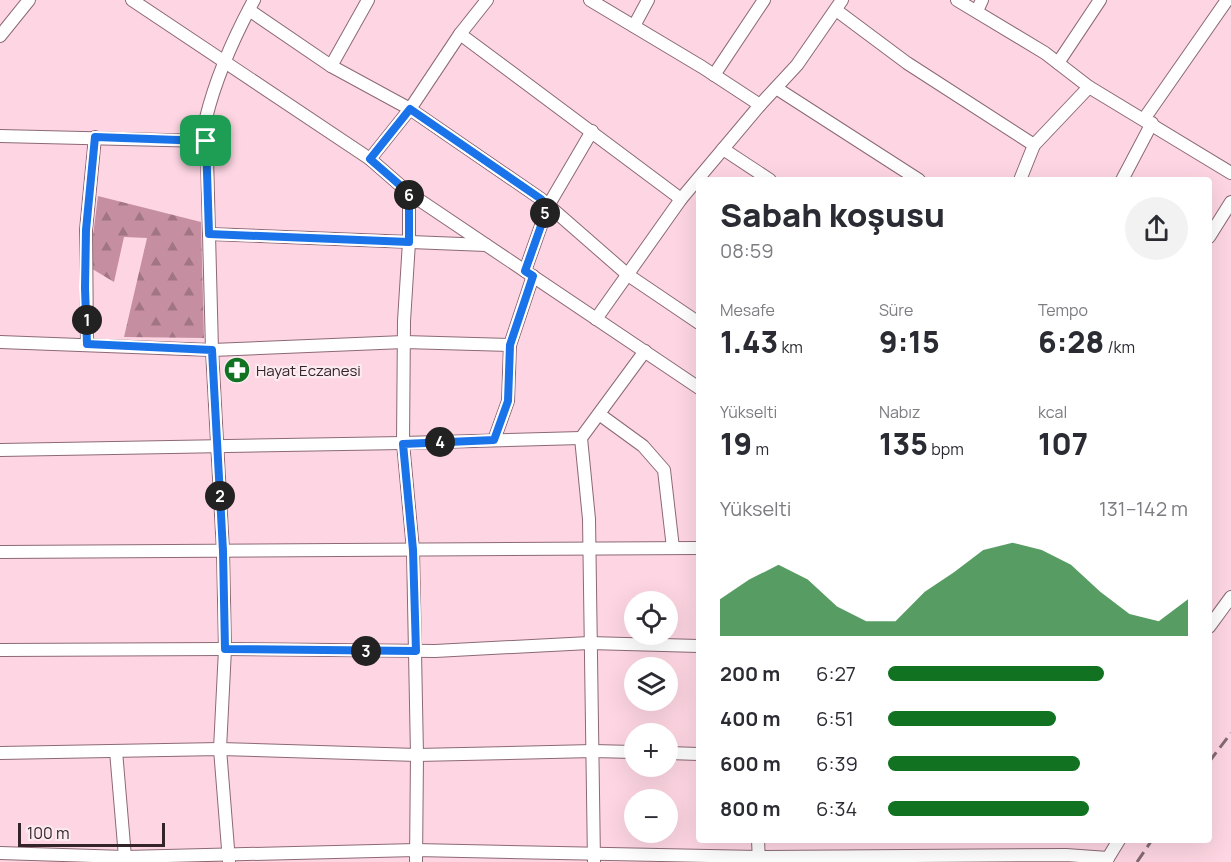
<!DOCTYPE html>
<html lang="tr">
<meta charset="utf-8">
<style>
body{margin:0;font-family:Manrope,sans-serif;background:#f2f2f3;color:#2b2b33;height:100vh;display:flex;flex-direction:column;font-size:22px;white-space:nowrap}
*{box-sizing:border-box;margin:0}
p{font-size:20px;color:#7c7c81}
.icon{flex:none;width:33px;height:33px;fill:none;stroke:currentColor;stroke-width:2;stroke-linecap:round;stroke-linejoin:round}
.map{position:relative;flex:1;overflow:hidden}
.sheet{position:absolute;left:696px;top:177px;width:516px;height:666px;display:flex;flex-direction:column;background:#fff;border-radius:6px;box-shadow:0 6px 24px #0002}
.sheet>*{flex:none}
.fabs{position:absolute;left:624px;top:591px;display:grid;gap:12px}
.fabs a{display:grid;place-items:center;width:54px;height:54px;border-radius:50%;background:#fff;box-shadow:0 6px 24px #0002;font-size:30px}
.scale{position:absolute;left:18px;bottom:15px;width:147px;box-sizing:border-box;padding-left:6px;border:3px solid #332429;border-top:0;font-size:16px;line-height:21px;white-space:nowrap;color:#332429;-webkit-text-stroke:4px #fbebf0;paint-order:stroke}
.pin{position:absolute;display:grid;place-items:center;width:51px;height:51px;color:#fff;margin:-26px;border-radius:12px;box-shadow:0 3px 9px #0006}
.km{position:absolute;width:30px;height:30px;margin:-15px;border-radius:50%;background:#222;color:#fff;font-size:16px;line-height:30px;text-align:center}
.round{display:grid;place-items:center;flex:none;width:63px;height:63px;border-radius:32px;background:#f2f2f3}
.overview{display:flex;align-items:center;justify-content:space-between;height:102px;padding:0 24px}
h1{font-size:33px;font-weight:800;line-height:45px}
.figures{display:grid;grid-template-columns:repeat(3,1fr);gap:9px;height:102px;padding:6px 24px}
.figures div{display:grid;align-content:center}
.figures b{font-size:30px;font-weight:800}
.figures small{font-size:16px;font-weight:400}
.figures p{font-size:16px}
.chart{height:168px;padding:12px 24px}
.chart p{display:flex;justify-content:space-between}
.chart svg{width:100%;height:108px;margin-top:6px;fill:#117322;opacity:.7}
ul{padding:0 24px;list-style:none;font-size:20px}
li{display:grid;grid-template-columns:96px 72px 1fr;align-items:center;height:45px}
li i{height:15px;border-radius:8px;background:#117322}
.map>svg:first-child{display:block}
.forest{fill:url(#forest-firs)}
.lines{fill:none;stroke-linecap:round;stroke-linejoin:round}
.minor-casing{stroke:#8c6975;stroke-width:14}
.minor{stroke:#fff;stroke-width:12}
.rail{stroke:#836a72;stroke-width:3;stroke-dasharray:12 6;stroke-linecap:butt}
.route-casing{stroke:#fff;stroke-width:12}
.route{stroke:#1a73e8;stroke-width:8}
.labels{text-anchor:middle;dominant-baseline:central;stroke-width:4.5;stroke-linejoin:round;paint-order:stroke}
.poi-label{font-size:15px;fill:#332429;stroke:#fbebf0;text-anchor:start}
</style>
<div class="map">
<svg width="1231" height="862" viewBox="0 0 1231 862">
<defs>
<pattern id="forest-firs" width="22" height="20" patternUnits="userSpaceOnUse" patternTransform="scale(1.5)"><rect width="22" height="20" fill="#c68fa1"/><path d="M5 1l3.5 6h-7zM16 11l3.5 6h-7z" fill="#a17583"/></pattern>
</defs>
<rect width="100%" height="100%" fill="#fed6e3"/>
<path class="forest" d="M98,196L201,222L204,338L124,337L147,238L124,237L114,282L89,267Z"/>
<g class="lines">
<defs>
<g id="minor">
<path d="M132,0L370,159L409,193L699,388"/>
<path d="M590,0L702,67L760,105"/>
<path d="M957,0L1045,53L1089,87L1231,173"/>
<path d="M249,10L331,66L410,109L541,199L628,275L699,323"/>
<path d="M836,10L907,63L1034,145"/>
<path d="M977,11L982,0"/>
<path d="M634,26L648,0"/>
<path d="M460,34L681,199"/>
<path d="M0,36L29,0"/>
<path d="M1058,63L1100,0"/>
<path d="M331,66L368,0"/>
<path d="M714,75L764,0"/>
<path d="M776,88L919,180"/>
<path d="M1144,119L1227,0"/>
<path d="M0,136L206,141"/>
<path d="M723,149L770,180"/>
<path d="M370,159L410,109L460,34L487,0"/>
<path d="M1020,180L1034,145L1089,87"/>
<path d="M1122,180L1152,123"/>
<path d="M409,193V242L404,321L403,443L413,550L417,755L416,862"/>
<path d="M209,234L486,245"/>
<path d="M1209,237L1231,202"/>
<path d="M525,271L548,206L592,131"/>
<path d="M596,319L681,199L760,105L797,65L842,0"/>
<path d="M0,342L212,350L404,342L510,345"/>
<path d="M87,344L86,230L95,137"/>
<path d="M599,414L643,446L664,470L673,548"/>
<path d="M494,440L508,401L510,345L533,276"/>
<path d="M0,450L403,443L581,438"/>
<path d="M0,552L699,548"/>
<path d="M1209,627L1231,597"/>
<path d="M0,650L225,649L435,651L589,643L699,646"/>
<path d="M116,751L125,857"/>
<path d="M0,753L220,749L417,755L593,751L634,752"/>
<path d="M668,753L699,754"/>
<path d="M758,840L759,862"/>
<path d="M0,853L125,857L416,850L759,857L1066,855L1108,858L1105,862"/>
<path d="M1108,858L1119,840"/>
<path d="M229,861L220,749L225,649L223,551L212,350L206,118C216,77 234,37 254,0"/>
<path d="M594,862L589,519L581,438L645,351"/>
</g>
</defs>
<use href="#minor" class="minor-casing"/>
<use href="#minor" class="minor"/>
<g class="rail">
<path d="M1209,762L1231,733"/>
<path d="M1137,862L1152,840"/>
</g>
</g>
<g class="lines">
<defs>
<path id="route" d="M410,109L541,199L548,206L525,271L533,276L510,345L508,401L494,440L403,444L413,550L416,651L225,649L223,551L212,350L87,344L85,288L86,230L95,137L206,141L209,234L409,242V193L370,159Z"/>
</defs>
<use href="#route" class="route-casing"/>
<use href="#route" class="route"/>
</g>
<defs>
<symbol id="pharmacy-disc" viewBox="-11 -11 22 22"><circle r="9.5" fill="#117322" stroke="#fbebf0"/><path d="M-2-6h4v4h4v4h-4v4h-4v-4h-4v-4h4Z" fill="#fff"/></symbol>
</defs>
<g fill-rule="evenodd">
<use href="#pharmacy-disc" x="222" y="355" width="30" height="30"/>
</g>
<g class="labels">
<g class="poi-label">
<text x="256" y="370">Hayat Eczanesi</text>
</g>
</g>
</svg>
<div class="fabs">
<a><svg class="icon" aria-label="locate" viewBox="0 0 24 24"><circle cx="12" cy="12" r="6"/><path d="M12 2v4M12 18v4M2 12h4M18 12h4"/></svg></a>
<a><svg class="icon" aria-label="layers" viewBox="0 0 24 24"><path d="M12 4l9 5-9 5-9-5zM3 14l9 5 9-5"/></svg></a>
<a>+</a>
<a>−</a>
</div>
<div class="scale">100 m</div>
<div class="pin" style="left:206px;top:141px;background:#1e9e55"><svg class="icon" aria-label="arrive" viewBox="0 0 24 24"><path d="M6 21V4h12l-3 4 3 4H6"/></svg></div>
<b class="km" style="left:87px;top:320px">1</b>
<b class="km" style="left:220px;top:496px">2</b>
<b class="km" style="left:366px;top:651px">3</b>
<b class="km" style="left:440px;top:442px">4</b>
<b class="km" style="left:545px;top:213px">5</b>
<b class="km" style="left:409px;top:195px">6</b>
<section class="sheet">
<div class="overview"><div><h1>Sabah koşusu</h1><p>08:59</p></div><a class="round"><svg class="icon" aria-label="share" viewBox="0 0 24 24"><path d="M12 15V3M7 8l5-5 5 5M5 13v7h14v-7"/></svg></a></div>
<div class="figures">
<div><p>Mesafe</p><b>1.43<small> km</small></b></div>
<div><p>Süre</p><b>9:15</b></div>
<div><p>Tempo</p><b>6:28<small> /km</small></b></div>
</div>
<div class="figures">
<div><p>Yükselti</p><b>19<small> m</small></b></div>
<div><p>Nabız</p><b>135<small> bpm</small></b></div>
<div><p>kcal</p><b>107</b></div>
</div>
<div class="chart"><p><span>Yükselti</span>131–142 m</p>
<svg viewBox="0 0 160 44" preserveAspectRatio="none"><path d="M0 44V29L10 21L20 15L30 21L40 32L50 38L60 38L70 26L80 18L90 9L100 6L110 9L120 15L130 26L140 35L150 38L160 29V44z"/></svg>
</div>
<ul>
<li><b>200 m</b>6:27<i style="width:72%"></i></li>
<li><b>400 m</b>6:51<i style="width:56%"></i></li>
<li><b>600 m</b>6:39<i style="width:64%"></i></li>
<li><b>800 m</b>6:34<i style="width:67%"></i></li>
</ul>
</section>
</div>
